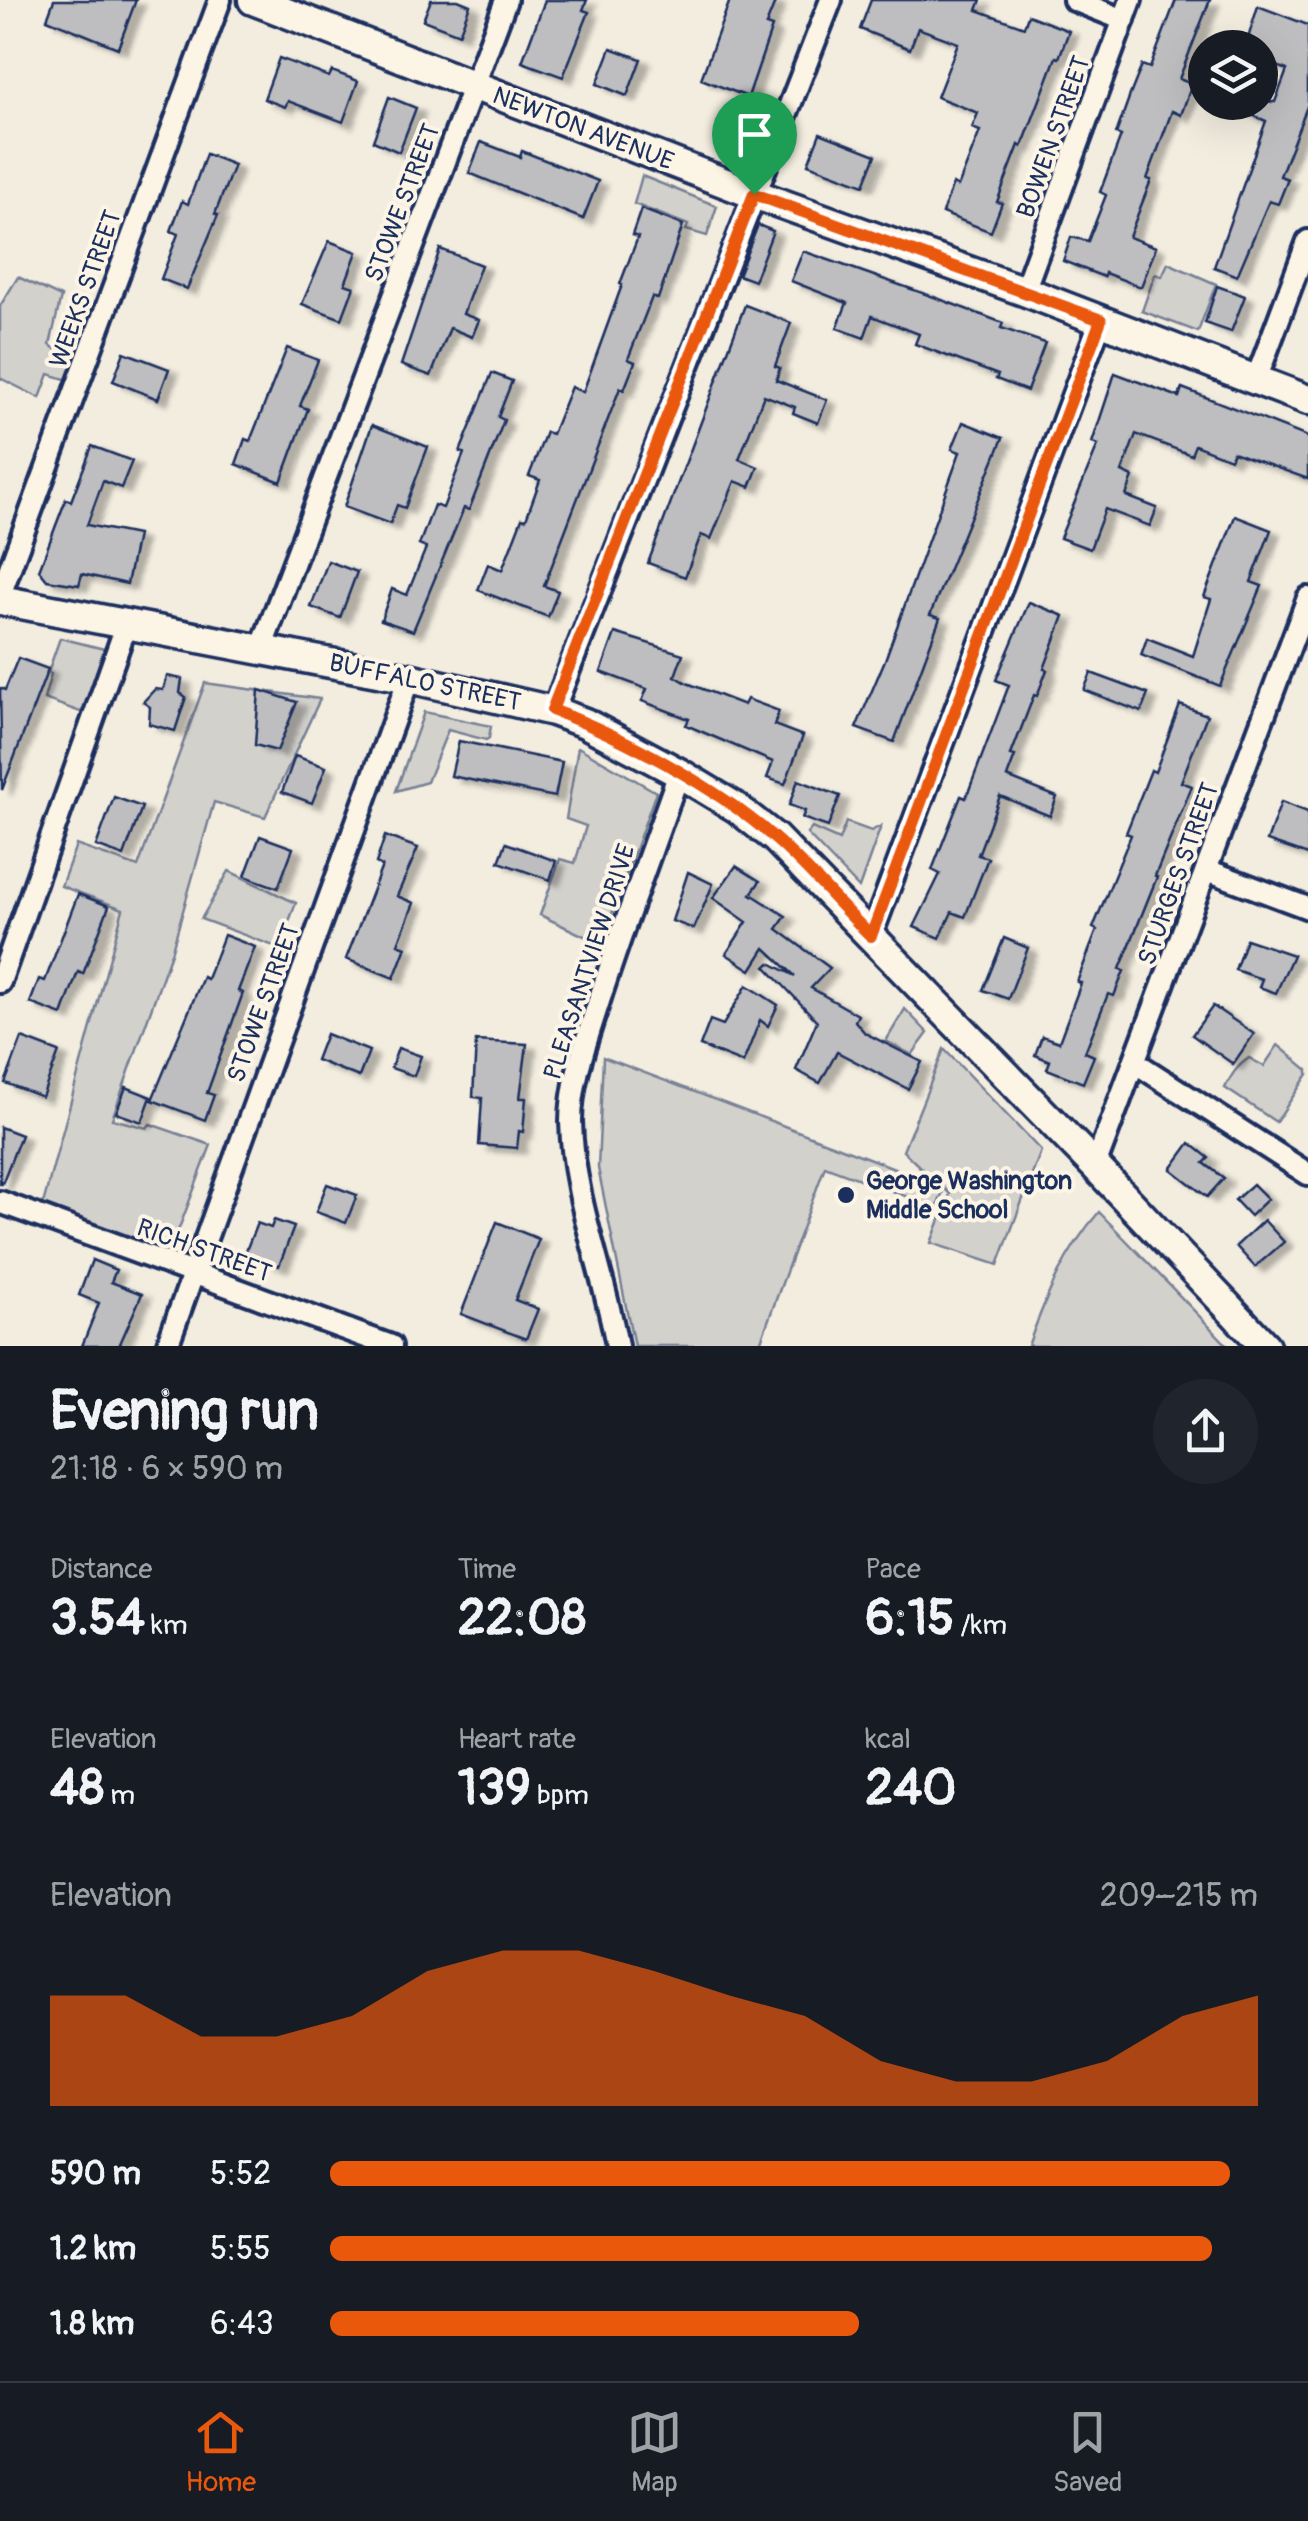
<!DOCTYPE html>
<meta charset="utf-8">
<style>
body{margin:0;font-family:Pangolin,sans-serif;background:#20242c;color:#f1f3f6;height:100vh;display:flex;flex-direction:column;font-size:38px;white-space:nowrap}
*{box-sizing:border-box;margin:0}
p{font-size:32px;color:#9ea1a6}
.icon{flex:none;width:55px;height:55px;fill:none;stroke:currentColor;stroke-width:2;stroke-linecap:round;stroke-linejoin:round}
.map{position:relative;height:1346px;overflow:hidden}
.details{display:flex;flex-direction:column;background:#171b24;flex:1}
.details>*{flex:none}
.tools{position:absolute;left:1188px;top:30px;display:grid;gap:20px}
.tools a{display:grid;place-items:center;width:90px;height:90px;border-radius:50%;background:#171b24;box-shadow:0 10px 40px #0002;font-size:50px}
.pin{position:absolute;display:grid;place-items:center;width:85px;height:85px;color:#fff;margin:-102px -42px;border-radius:50% 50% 50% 0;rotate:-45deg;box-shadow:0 0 10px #0007}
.pin .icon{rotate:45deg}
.round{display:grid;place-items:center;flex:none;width:105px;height:105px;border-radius:52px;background:#20242c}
.headline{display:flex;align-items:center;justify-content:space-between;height:170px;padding:0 50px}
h1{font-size:55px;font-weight:800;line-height:75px}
.stats{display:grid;grid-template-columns:repeat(3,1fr);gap:15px;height:170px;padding:10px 50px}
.stats div{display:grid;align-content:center}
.stats b{font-size:50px;font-weight:800}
.stats small{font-size:28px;font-weight:400}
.stats p{font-size:28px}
.chart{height:280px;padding:20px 50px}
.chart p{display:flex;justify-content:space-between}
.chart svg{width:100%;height:180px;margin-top:10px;fill:#ea580c;opacity:.7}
ul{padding:0 50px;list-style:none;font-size:32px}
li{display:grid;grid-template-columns:160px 120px 1fr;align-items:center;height:75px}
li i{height:25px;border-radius:12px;background:#ea580c}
.tab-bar{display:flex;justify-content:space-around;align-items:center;height:140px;border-top:2px solid #363941;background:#171b24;font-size:28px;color:#9ea1a6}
.tab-bar a{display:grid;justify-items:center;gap:5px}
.tab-bar .active{color:#ea580c}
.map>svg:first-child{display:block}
.green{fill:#d3d1cc;stroke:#778095;stroke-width:2.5}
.building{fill:#bebec0;stroke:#1b2f5e;stroke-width:2.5;filter:url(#shadow)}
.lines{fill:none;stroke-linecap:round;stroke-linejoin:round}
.street-casing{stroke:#1b2f5e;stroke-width:28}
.secondary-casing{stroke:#1b2f5e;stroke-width:35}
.street{stroke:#fcf5e5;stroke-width:20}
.secondary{stroke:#fcf5e5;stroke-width:28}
.route-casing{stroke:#fff;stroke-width:20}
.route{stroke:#ea580c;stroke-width:12}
.poi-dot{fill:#1b2f5e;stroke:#fcf5e5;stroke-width:4}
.labels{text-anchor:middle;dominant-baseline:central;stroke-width:8;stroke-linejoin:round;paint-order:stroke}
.street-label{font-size:25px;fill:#1b2f5e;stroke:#fcf5e5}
.poi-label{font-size:25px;font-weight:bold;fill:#1b2f5e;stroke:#fcf5e5;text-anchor:start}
</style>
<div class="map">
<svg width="1308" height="1346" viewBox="0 0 1308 1346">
<defs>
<filter id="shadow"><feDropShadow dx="9" dy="5.5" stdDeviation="2.5" flood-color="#0004"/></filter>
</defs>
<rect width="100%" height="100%" fill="#f3ede0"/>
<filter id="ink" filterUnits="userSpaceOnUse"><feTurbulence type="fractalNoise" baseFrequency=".01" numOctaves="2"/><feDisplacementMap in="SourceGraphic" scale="20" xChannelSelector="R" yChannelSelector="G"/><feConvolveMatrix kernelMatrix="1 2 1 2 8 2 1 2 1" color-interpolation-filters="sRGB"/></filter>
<g filter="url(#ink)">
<g class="green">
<path d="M642,176L717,206L707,236L686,230L688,225L634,204Z"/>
<path d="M1168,263L1216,284L1198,332L1142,311L1155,274L1162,276Z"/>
<path d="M18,277L61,297L50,345L73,362L68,380L49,374L40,398L0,378V306Z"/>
<path d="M60,638L104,649L83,713L44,699L51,674L48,672Z"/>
<path d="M205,683L320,699L265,817L214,802L171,953L112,1119L147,1128L150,1124L211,1145L170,1252L43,1204L123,909L61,886L76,845L138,867Z"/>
<path d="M424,712L491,726L489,738L486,740L448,730L427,782L396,791Z"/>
<path d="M578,747L656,792L601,944L540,915L560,859L575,863L586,826L566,819Z"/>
<path d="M846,822L871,831L881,826L859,888L807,834L812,828L839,840Z"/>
<path d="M229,871L296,903L279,948L201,919Z"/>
<path d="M905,1009L928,1033L912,1055L886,1041Z"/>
<path d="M1278,1045L1308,1070V1074L1276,1122L1225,1088C1232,1074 1237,1066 1249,1058L1264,1066Z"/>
<path d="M944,1049L1041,1151L998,1265L931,1243L950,1194L944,1188L937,1208L825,1166L759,1346H634L598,1168L603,1057L939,1185L903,1151Z"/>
<path d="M1099,1212L1228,1346H1028C1046,1297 1064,1252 1099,1212Z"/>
</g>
<g class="building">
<path d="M54,0H136L118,48L47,19Z"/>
<path d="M431,0H458L470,5L459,34L423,20Z"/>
<path d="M545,0H587L583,10L589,12L563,77L522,62Z"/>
<path d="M730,0H776L766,25L772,27L748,97L701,79Z"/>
<path d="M871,0H981L977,10L1024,27L1028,15L1069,31L1059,58L1056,57L1022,147L1019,145L997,202L1002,203L991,232L942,213L953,184L958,187L980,131L972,128L978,113L937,97L958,43L918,28L910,49L860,29Z"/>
<path d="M1176,0H1210L1179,79L1192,84L1181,115L1172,111L1147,179L1151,180L1129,237L1156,247L1141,287L1105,273L1104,277L1063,261L1071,237L1088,241L1106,195L1100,192L1121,136L1116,134L1130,95L1142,65L1150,68Z"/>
<path d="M1258,6L1308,25V104L1280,176L1288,179L1278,204L1269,201L1237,276L1214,267L1266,121L1222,102H1275L1287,70L1260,60V48H1245Z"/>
<path d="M611,48L641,59L627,96L597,84Z"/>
<path d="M279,58L329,77L332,71L358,81L343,122L288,101L285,107L264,99Z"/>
<path d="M389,97L416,108L399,152L373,141Z"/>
<path d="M820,133L876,155L864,185L808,164Z"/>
<path d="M481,142L520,157L522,151L598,181L583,219L469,173Z"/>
<path d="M206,154L234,165L215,214L218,215L187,289L161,279L178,234L171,231L182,201L188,204Z"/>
<path d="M641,209L683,225L658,299L652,297L628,359L635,362L624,390L620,388L544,586L558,591L548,617L478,590L488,564L502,570L522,518L526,519L540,480L529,476L546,432L552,434L571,387L583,392L622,285L620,284L638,237L632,235Z"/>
<path d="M758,225L773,231L754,281L738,275Z"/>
<path d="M329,241L357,252L345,284L354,287L342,319L302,304Z"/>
<path d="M440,249L481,265L463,314L479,320L472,337L450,328L431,376L401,365Z"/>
<path d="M803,251L934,297L1003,323L1001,328L1045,343L1027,391L996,379L998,375L915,344L919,334L872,316L864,338L837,328L847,303L791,281Z"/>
<path d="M1217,286L1245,296L1231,332L1205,323Z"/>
<path d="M745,305L791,323L775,366L780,368L776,380L827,400L818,423L793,413L795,407L764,395L739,459L758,467L750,487L735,481L711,539L701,535L685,577L648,563Z"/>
<path d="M287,348L318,360L300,406L308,409L281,482L236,464L245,439L250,441Z"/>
<path d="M124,352L169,369L158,399L113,381Z"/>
<path d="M492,373L512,381L498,417L504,420L469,510L464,508L413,631L381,620L392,589L407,595L426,548L419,545L434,505L443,508L464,453L460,452Z"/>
<path d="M1115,373L1179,397L1182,388L1308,437V479L1233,452L1230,459L1195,445L1191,455L1136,434L1122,472L1133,477L1126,496L1157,508L1150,526L1105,509L1090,549L1060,538L1098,445L1092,443Z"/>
<path d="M963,422L1003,438L930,615L940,618L894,742L856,728L885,660L960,452L952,449Z"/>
<path d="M372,425L428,447L405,508L397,505L390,524L344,507Z"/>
<path d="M92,446L132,461L121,488L103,481L87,525L137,535L127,584L82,574L79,585L47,580L39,570L66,499L71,501Z"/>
<path d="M1235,516L1271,530L1251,582L1262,586L1220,686L1141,655L1147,638L1193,656L1211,599L1204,597Z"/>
<path d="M328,561L357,572L340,618L311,607Z"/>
<path d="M1029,602L1064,616L1044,669L1047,670L1037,696L1034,695L1011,755L1015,756L1007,777L1057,797L1050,816L1000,796L978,855L988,858L965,917L952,912L940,938L914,927L940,874L932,870L961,796L966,798L1009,685L996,680Z"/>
<path d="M615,633L683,654L675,676L687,683L744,705L747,699L779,711L774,725L803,736L785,784L767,778L773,762L686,725L689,719L642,701L647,689L601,672Z"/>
<path d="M18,658L48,669L2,790L0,688L5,690Z"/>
<path d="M1091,673L1148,694L1141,712L1084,690Z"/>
<path d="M167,676L182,679L180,693L186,697L175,731L149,724L150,707L143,702L155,689L163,690Z"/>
<path d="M259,690L297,702L277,751L255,745Z"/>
<path d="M1180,705L1207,715L1181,782L1192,786L1155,876L1157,877L1120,969L1124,971L1114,996L1108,994L1085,1052L1094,1056L1083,1083L1047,1069L1050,1061L1035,1055L1042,1036L1059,1042L1081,983L1077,982L1097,930L1093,928L1131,835L1126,833L1151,770L1155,772Z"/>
<path d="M459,741L562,762L555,797L451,776Z"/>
<path d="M295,756L326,767L312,803L282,792Z"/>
<path d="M798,780L840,796L828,827L802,818L805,811L789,805Z"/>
<path d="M114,797L142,807L124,856L96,846Z"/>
<path d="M1281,802L1308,812V855L1267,841Z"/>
<path d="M260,836L293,848L278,888L245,876Z"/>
<path d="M385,836L418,848L397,896L414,903L398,944L406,947L394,978L346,959L382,866L376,863Z"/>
<path d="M506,843L556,861L550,880L499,862Z"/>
<path d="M736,866L760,881L751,894L786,916L777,929L830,968L811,988L858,1015L855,1021L865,1033L922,1062L908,1089L837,1052L820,1083L796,1070L817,1021L766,967L770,963L795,976L765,948L751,970L726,954L747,922L713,898Z"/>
<path d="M688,872L713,884L694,929L672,921Z"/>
<path d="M78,894L109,906L83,974L78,972L62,1015L30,1003L39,979L45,981Z"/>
<path d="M224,935L255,947L238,991L243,993L207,1093L214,1095L205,1120L152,1100L203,977L207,979Z"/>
<path d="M1004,938L1028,948L1008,999L983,990Z"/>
<path d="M1246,939L1293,955L1276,993L1259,987L1262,979L1235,970Z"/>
<path d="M747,985L778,1005L768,1026L760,1020L743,1063L700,1046L710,1020L723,1025Z"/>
<path d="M1213,1006L1254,1034L1233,1064L1192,1035Z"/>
<path d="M326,1034L369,1051L359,1077L316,1060Z"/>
<path d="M22,1038L59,1052L42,1097L5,1083Z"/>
<path d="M476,1041L527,1044L520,1098H526L523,1132L519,1131L517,1148L479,1145L482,1098L473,1097Z"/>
<path d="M398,1048L421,1056L414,1076L391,1068Z"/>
<path d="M126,1087L151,1097L142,1122L116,1113Z"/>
<path d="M0,1127L21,1135L2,1184H0Z"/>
<path d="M1190,1143L1209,1158L1204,1163L1224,1178L1207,1197L1171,1169Z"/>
<path d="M327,1184L357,1195L346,1223L316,1212Z"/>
<path d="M1253,1184L1268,1199L1250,1216L1235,1200Z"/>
<path d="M274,1220L294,1227L279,1266L245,1253L257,1223L271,1228Z"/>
<path d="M1264,1220L1284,1242L1255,1267L1236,1246Z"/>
<path d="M497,1222L539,1239L515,1300L538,1309L526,1339L461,1314Z"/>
<path d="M92,1260L116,1270L111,1282L142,1294L119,1346H82L99,1303L79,1295Z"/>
</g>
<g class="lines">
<defs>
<g id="street">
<path d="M1074,0L1124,20"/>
<path d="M1024,291L1131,0"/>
<path d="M1256,380L1308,241"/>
<path d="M0,595L220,0"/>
<path d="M261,649L506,0"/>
<path d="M553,711L831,0"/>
<path d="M1207,870L1308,908"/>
<path d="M871,936L1101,320"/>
<path d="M0,982L126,626"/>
<path d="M1136,1063L1308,1174"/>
<path d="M1095,1166L1308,598"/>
<path d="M0,1202L391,1346"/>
<path d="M167,1346L409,678"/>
<path d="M617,1346C604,1271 573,1199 571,1122C571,1082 586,1042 598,1004C623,926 652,850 679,773"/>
</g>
<g id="secondary">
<path d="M253,0L754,194L1024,291L1308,400"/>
<path d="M0,600L409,678L553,711L585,723L679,773L737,808L775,838L1095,1166L1265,1346"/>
</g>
</defs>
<use href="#street" class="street-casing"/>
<use href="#secondary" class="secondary-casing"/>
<use href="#street" class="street"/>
<use href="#secondary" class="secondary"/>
</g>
</g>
<g class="lines" filter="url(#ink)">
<defs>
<path id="route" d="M754,194L1101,320L871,936C838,904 808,867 773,837C719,789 621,735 552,710Z"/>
</defs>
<use href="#route" class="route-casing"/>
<use href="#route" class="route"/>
</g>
<circle class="poi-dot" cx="846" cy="1195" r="10"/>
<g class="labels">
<g class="street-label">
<text transform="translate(583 129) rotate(21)">NEWTON AVENUE</text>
<text transform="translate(1054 137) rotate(-70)">BOWEN STREET</text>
<text transform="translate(403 203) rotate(-69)">STOWE STREET</text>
<text transform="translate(86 289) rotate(-70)">WEEKS STREET</text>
<text transform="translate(425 683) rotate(12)">BUFFALO STREET</text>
<text transform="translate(1179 874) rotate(-70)">STURGES STREET</text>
<text transform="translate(590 962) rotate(-72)">PLEASANTVIEW DRIVE</text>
<text transform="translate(264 1003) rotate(-70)">STOWE STREET</text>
<text transform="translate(204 1251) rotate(20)">RICH STREET</text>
</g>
<g class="poi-label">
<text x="866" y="1181">George Washington<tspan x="866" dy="29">Middle School</tspan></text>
</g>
</g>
</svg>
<div class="tools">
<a><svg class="icon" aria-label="layers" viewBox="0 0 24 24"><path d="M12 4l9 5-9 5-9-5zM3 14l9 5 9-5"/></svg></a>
</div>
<div class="pin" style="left:754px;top:194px;background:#1e9e55"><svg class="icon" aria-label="arrive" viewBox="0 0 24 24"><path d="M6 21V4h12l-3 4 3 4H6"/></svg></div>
</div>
<section class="details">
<div class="headline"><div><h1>Evening run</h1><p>21:18 · 6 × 590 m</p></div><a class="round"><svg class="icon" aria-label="share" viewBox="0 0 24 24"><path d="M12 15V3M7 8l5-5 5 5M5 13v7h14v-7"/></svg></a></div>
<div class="stats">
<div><p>Distance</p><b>3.54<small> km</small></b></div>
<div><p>Time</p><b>22:08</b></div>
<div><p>Pace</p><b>6:15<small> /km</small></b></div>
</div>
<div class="stats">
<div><p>Elevation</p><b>48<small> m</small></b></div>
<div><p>Heart rate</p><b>139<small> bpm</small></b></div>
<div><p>kcal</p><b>240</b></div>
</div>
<div class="chart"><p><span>Elevation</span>209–215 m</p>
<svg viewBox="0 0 160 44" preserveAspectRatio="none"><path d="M0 44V17L10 17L20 27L30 27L40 22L50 11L60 6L70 6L80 11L90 17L100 22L110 33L120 38L130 38L140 33L150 22L160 17V44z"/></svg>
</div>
<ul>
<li><b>590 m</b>5:52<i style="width:97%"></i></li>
<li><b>1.2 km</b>5:55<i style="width:95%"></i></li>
<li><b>1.8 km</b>6:43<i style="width:57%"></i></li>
</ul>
</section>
<nav class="tab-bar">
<a class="active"><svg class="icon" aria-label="home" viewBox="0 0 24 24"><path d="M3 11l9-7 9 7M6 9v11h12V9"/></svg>Home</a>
<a><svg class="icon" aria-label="map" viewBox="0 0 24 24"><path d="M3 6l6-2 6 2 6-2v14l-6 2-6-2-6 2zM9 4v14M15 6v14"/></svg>Map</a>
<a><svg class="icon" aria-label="saved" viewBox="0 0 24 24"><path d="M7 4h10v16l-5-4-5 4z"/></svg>Saved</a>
</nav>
